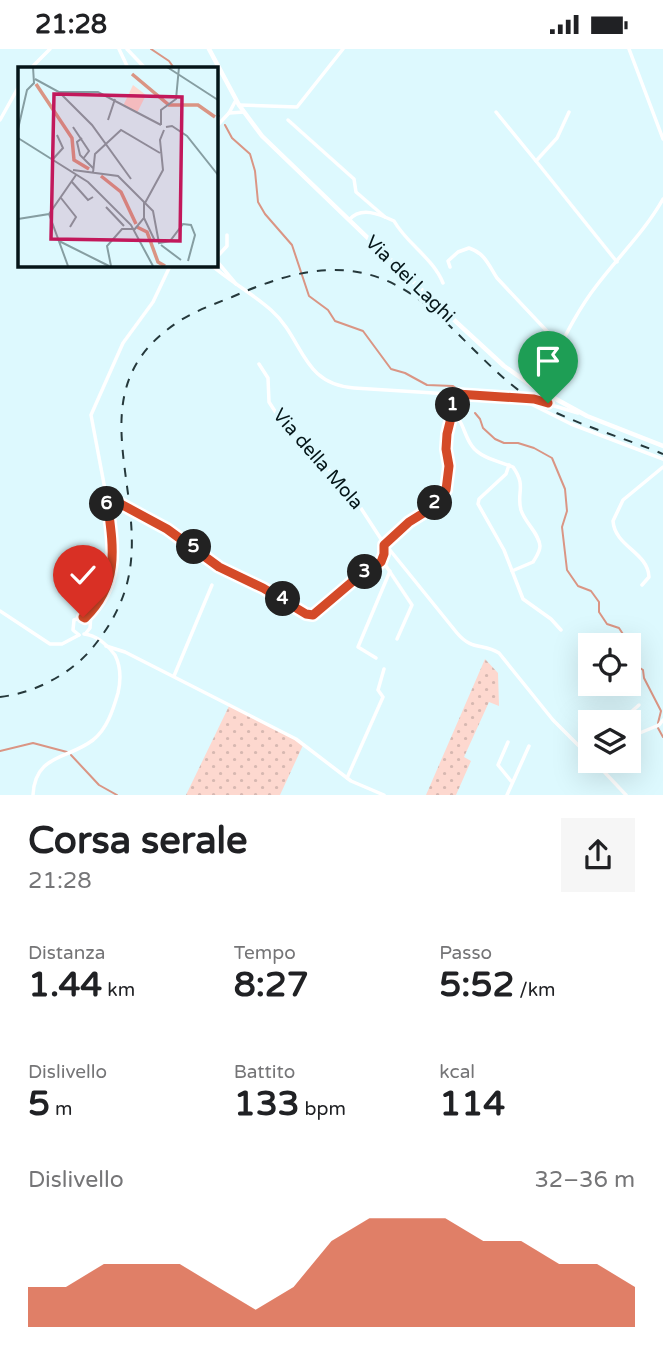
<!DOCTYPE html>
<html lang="it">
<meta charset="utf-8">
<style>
body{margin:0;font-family:"Varela Round",sans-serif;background:#f6f6f6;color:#202124;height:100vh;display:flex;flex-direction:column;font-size:26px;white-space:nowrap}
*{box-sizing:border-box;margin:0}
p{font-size:23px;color:#757577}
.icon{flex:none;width:38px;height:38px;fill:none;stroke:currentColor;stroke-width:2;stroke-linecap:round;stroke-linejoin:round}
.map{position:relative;height:746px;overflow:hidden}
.details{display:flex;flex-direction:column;background:#fff;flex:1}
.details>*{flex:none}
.fabs{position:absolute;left:578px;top:584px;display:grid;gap:14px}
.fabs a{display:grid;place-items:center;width:63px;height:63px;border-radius:0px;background:#fff;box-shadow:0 7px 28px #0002;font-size:35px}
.pin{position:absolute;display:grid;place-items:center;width:60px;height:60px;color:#fff;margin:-72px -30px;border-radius:50% 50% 50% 0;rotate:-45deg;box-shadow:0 0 7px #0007}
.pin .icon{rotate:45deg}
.km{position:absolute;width:35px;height:35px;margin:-18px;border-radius:50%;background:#222;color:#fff;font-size:19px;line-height:35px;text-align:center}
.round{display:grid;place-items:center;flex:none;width:74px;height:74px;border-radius:0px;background:#f6f6f6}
.headline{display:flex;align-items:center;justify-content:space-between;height:119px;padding:0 28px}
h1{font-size:38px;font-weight:700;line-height:52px}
.metrics{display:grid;grid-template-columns:repeat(3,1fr);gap:10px;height:119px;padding:7px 28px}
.metrics div{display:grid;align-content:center}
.metrics b{font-size:35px;font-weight:700}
.metrics small{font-size:19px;font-weight:400}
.metrics p{font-size:19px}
.chart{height:196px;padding:14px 28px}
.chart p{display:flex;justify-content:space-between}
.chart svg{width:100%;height:126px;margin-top:7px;fill:#d44a28;opacity:.7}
.status{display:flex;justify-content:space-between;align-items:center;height:49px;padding:0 35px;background:#fff;direction:ltr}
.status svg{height:19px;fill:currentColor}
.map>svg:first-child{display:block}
.grass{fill:url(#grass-dots)}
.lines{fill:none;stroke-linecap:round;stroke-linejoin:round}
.stream{stroke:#da9584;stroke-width:2}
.street{stroke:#fff;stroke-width:3.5}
.secondary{stroke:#fff;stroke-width:4.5}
.rail{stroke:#25383b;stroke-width:2;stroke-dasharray:9 9;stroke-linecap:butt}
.route-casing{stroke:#fff;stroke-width:14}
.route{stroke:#d44a28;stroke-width:9}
.labels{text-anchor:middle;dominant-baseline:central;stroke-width:7;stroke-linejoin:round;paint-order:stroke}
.street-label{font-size:19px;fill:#041518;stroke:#ddf9fe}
.inset-river{fill:none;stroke:#da9584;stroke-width:3.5}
.inset-road{fill:none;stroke:#869ea2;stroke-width:2}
.view{fill:#c2185b;fill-opacity:0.15;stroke:#c2185b;stroke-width:3.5}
.inset-edge{fill:none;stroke:#041518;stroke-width:3.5}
</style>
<div class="status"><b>21:28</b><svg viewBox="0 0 49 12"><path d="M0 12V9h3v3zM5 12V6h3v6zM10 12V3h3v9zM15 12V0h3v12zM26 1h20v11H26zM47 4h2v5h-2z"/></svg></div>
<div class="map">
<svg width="663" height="746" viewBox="0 0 663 746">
<defs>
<pattern id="grass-dots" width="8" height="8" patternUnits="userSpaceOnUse" patternTransform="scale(1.75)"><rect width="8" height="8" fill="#fdd8cf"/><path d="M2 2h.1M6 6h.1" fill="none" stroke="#d7b8b1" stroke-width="1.8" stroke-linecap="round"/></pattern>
</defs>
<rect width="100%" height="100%" fill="#ddf9fe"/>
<g class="grass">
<path d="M485,610L498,624L499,657L489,653L464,708L471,712L456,746H426Z"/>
<path d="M230,655L304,694L280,746H186Z"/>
</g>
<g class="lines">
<g class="stream">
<path d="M151,0L169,12L174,19"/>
<path d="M215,64L219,67"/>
<path d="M225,76L232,89L250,105L255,122L258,153L265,165L292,196L309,247L328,261L335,272L363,282L391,320L405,324L427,336L453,337L460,342"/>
<path d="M475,364L480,370L483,379L495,390L504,394H518L534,399L552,409L565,440L567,462L562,478L567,521L578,537L591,542L599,553V563L607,575L619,579L630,596L634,615L643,621L644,629L661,662L658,674"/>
<path d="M658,679L663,688"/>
<path d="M0,702L33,694L67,703"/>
<path d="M71,706L99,736L117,746"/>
</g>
<g class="street">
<path d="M119,0L128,19"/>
<path d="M127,0L145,19"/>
<path d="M629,0L663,90"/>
<path d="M31,19L50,0"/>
<path d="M239,56L297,58L343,0"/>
<path d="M496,63L536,112"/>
<path d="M569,63L557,89L536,112L617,213"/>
<path d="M229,64L244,63"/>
<path d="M0,71L19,37"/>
<path d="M288,71L354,130L356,143L385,168"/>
<path d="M215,79L229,64L236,51"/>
<path d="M349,171C361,157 379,165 394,172C407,195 433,209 443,234"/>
<path d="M215,210L236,235"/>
<path d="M215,210L227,197V186"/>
<path d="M210,215C229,232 252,244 271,261C304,290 301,335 354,339L531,350L578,364"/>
<path d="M450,218L448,212L458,203L469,199C485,204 489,217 497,229L560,296"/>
<path d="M259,315L268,329L269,353L280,370L351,444L381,490L457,584C472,602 483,594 499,604L553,671L590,708"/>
<path d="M538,340C557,305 572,268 597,236C619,207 645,182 663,150"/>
<path d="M523,351L571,375L663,410"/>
<path d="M451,363C464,371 463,385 472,397C480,409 501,413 513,418C527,438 516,443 521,461C525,474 539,484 540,497C540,503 536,508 533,513L512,522"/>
<path d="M509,416L506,425L479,450L478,455L504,501L523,550L551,570L561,581"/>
<path d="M107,451L117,453L169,481L219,518L267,541L306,565L314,566L360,527L381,512C384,506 382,501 384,496C389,481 434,463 445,442C453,428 446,413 445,399C445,381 451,362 457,345"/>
<path d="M382,511L412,556L397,590"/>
<path d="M642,536L649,528C648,503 615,498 613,472L623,451L663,418"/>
<path d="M0,562L50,595H62L79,586"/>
<path d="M85,569L104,546L112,520V487L107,451L91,366L123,294L153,253L171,215"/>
<path d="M86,584L90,579L91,565"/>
<path d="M79,586L73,581L74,571L83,568L89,573"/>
<path d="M106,597L125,603L296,690L351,732L384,746"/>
<path d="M376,609L358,598L390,522"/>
<path d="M174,627L212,536"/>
<path d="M635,686L659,676L663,671"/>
<path d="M628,692L636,681L631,663L639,656"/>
<path d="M508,693L498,716L511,732"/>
<path d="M594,712L626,746"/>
<path d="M601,719L609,712"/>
<path d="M347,729L383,648L378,641L384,620"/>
<path d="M33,746C35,705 67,711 93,691C107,680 113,661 118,644C121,631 121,618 115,606C108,596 96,586 84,585"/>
<path d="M507,746L529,697"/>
</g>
<path class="secondary" d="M209,0L239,56L262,87L427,246L504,317L534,338L587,367L663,397"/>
<path class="rail" d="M0,648C33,644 65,628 88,604C109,580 125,553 130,520C143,433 80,340 175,275C192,263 212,256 232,248C298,219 358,204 421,252C460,282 490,323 531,350C566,373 623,388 663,405"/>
</g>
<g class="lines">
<defs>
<path id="route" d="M83,568L85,569C121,534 113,496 107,451L117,453L167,480L219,518L263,539L306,565L313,566L359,527L381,513L384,505V496L409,473L430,460L446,441L449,417L446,400L447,385L457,345L534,350L548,354"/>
</defs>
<use href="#route" class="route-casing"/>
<use href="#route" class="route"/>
</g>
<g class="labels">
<g class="street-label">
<text transform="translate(410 230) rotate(44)">Via dei Laghi</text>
<text transform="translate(318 410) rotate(49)">Via della Mola</text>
</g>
</g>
<g transform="translate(18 18)">
<rect width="200" height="200" fill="#ddf9fe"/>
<path d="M115,18L128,28L119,46L105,39Z" fill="#fdd8cf"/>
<path class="inset-river" d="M114,7L151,38H180L197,50M18,17L54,71L56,93L71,102M83,109L103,125L118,157M119,160L129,165L140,195L147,199"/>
<path class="inset-road" d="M149,0L200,33M17,12L41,25L74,58L113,112M41,25H80L143,58M90,53L97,32M143,58V43L158,32L161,0M55,60L71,84L65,92M148,60L154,59L169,69L200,108M0,62L9,23L16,16L15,0M0,71L70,115L113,158L135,199M64,71L59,75L62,88L76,102M35,92L45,81L39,68M55,103L100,109L135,144L141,176L152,174L165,157L173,158L177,168L170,194M75,106L77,87L103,63L142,86M54,115L70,133L75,130M43,131L58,150L52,160M127,136L145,103L142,73L146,63M88,140L106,159M31,147L50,199M126,151L137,174M0,152L31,147L58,108M116,163L126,151V135M41,174L91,199M143,178L163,193M93,199L89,179L104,162H116"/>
<path class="view" d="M36,27L164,30L162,174L33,172Z"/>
<rect width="200" height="200" class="inset-edge"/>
</g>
</svg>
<div class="fabs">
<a><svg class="icon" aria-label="locate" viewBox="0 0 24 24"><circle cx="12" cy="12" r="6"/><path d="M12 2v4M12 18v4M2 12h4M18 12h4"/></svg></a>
<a><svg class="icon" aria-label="layers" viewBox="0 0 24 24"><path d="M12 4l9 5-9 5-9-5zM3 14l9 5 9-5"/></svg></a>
</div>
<div class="pin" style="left:548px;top:354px;background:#1e9e55"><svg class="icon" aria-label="arrive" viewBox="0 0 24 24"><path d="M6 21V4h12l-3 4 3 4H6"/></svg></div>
<div class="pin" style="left:83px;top:568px;background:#d93025"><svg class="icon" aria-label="check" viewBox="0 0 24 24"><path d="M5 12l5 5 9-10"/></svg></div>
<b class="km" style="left:453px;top:356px">1</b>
<b class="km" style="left:435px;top:454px">2</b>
<b class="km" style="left:365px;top:523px">3</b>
<b class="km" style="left:283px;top:550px">4</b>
<b class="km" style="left:194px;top:498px">5</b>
<b class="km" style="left:107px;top:455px">6</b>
</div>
<section class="details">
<div class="headline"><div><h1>Corsa serale</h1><p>21:28</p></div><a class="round"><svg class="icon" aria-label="share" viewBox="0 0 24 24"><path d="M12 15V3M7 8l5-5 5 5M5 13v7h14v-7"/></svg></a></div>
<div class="metrics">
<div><p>Distanza</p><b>1.44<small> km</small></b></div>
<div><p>Tempo</p><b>8:27</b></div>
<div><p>Passo</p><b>5:52<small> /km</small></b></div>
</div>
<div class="metrics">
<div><p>Dislivello</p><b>5<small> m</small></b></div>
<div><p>Battito</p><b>133<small> bpm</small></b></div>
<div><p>kcal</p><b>114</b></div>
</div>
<div class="chart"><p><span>Dislivello</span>32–36 m</p>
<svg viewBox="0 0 160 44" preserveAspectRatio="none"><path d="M0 44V30L10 30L20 22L30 22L40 22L50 30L60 38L70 30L80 14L90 6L100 6L110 6L120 14L130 14L140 22L150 22L160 30V44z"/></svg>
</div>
</section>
